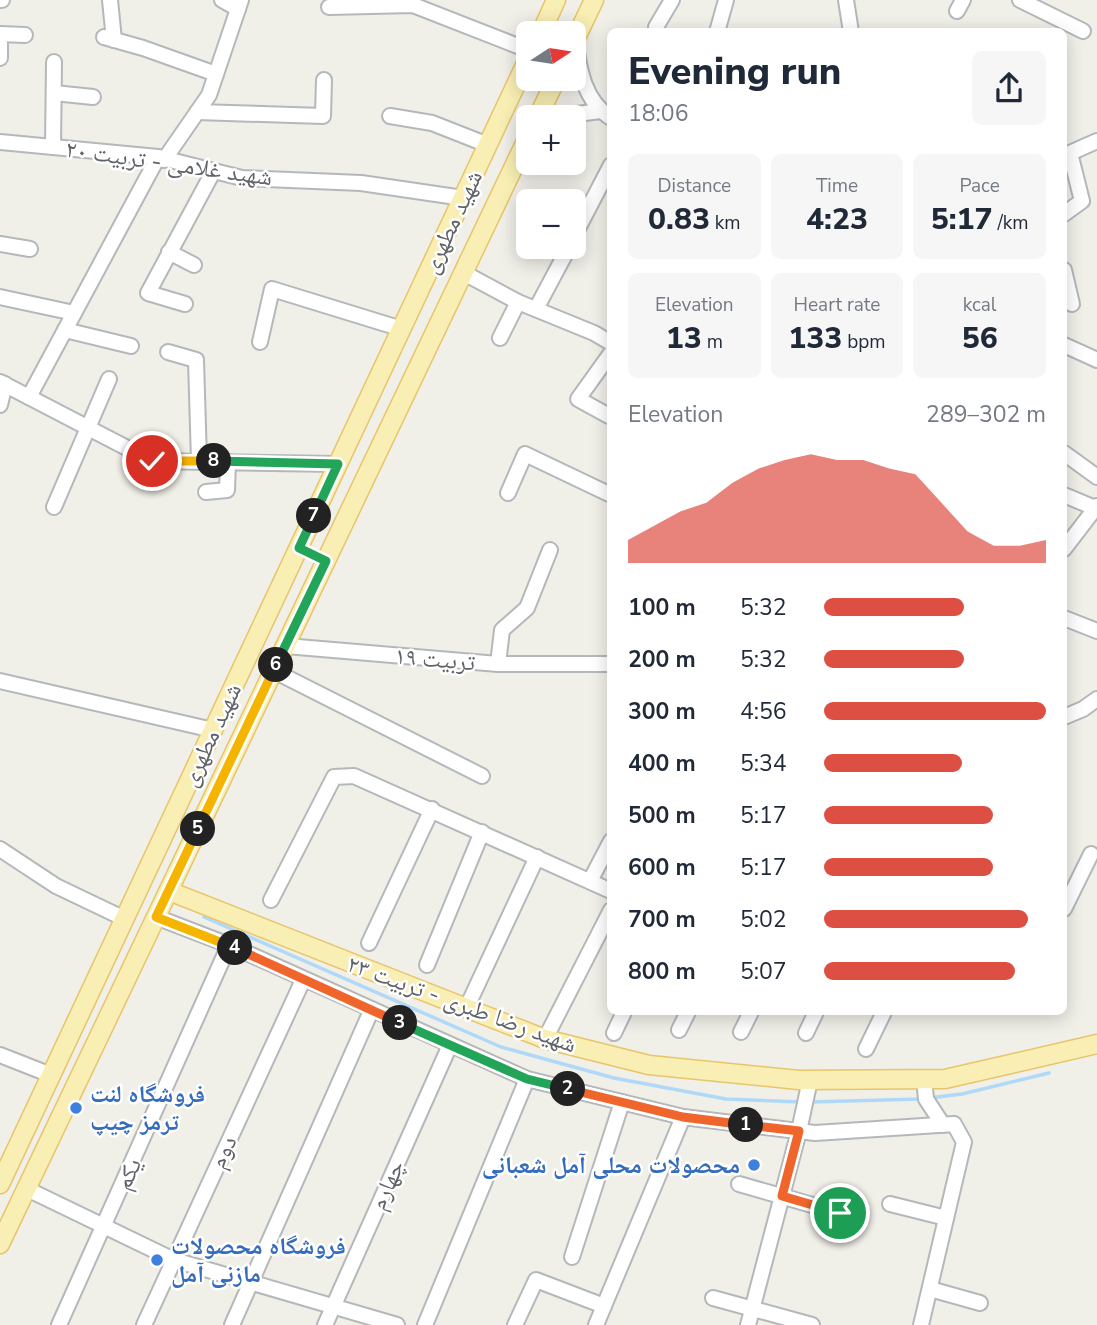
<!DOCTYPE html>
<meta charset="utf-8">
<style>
body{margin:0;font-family:"Nunito Sans","Noto Naskh Arabic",sans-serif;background:#f6f6f7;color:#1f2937;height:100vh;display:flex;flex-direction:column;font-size:26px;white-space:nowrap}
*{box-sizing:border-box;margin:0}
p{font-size:23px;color:#747a83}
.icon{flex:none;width:38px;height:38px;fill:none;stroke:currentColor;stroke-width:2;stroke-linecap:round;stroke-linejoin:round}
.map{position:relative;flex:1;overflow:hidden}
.details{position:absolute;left:607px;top:28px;width:460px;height:987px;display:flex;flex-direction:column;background:#fff;border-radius:10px;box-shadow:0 4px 18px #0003}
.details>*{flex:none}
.needle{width:46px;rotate:78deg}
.controls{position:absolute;left:516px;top:21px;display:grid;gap:14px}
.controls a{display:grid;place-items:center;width:70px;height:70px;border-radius:10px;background:#fff;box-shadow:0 4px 18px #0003;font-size:35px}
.pin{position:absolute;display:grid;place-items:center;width:60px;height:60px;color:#fff;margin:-30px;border:4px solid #fff;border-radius:50%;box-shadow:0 2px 7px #0007}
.km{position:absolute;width:35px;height:35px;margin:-18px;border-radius:50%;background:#222;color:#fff;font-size:19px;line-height:35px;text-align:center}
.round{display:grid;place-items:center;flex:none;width:74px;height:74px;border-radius:10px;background:#f6f6f7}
.headline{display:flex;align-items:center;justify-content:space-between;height:119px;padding:0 21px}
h1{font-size:38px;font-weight:800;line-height:52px}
.metrics{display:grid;grid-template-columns:repeat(3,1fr);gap:10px;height:119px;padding:7px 21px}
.metrics div{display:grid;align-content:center;border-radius:10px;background:#f6f6f7;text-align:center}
.metrics b{font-size:30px;font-weight:800}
.metrics small{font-size:19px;font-weight:400}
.metrics p{font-size:19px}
.chart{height:196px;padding:14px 21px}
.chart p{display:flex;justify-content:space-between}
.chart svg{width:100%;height:126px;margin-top:7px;fill:#dd4f42;opacity:.7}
ul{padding:0 21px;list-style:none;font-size:23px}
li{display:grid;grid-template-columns:112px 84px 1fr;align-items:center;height:52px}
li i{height:18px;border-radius:9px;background:#dd4f42}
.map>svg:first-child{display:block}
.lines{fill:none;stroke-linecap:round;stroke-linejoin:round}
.stream{stroke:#b0d9f9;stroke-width:3.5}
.minor-casing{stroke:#b5b8bb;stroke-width:18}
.major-casing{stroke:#e8c56a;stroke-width:21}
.minor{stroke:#fff;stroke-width:14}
.major{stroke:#f9efb4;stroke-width:18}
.split-1-casing{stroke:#fff;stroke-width:14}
.split-2-casing{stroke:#fff;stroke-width:14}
.split-3-casing{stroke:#fff;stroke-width:14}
.split-4-casing{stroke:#fff;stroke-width:14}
.split-5-casing{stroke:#fff;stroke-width:14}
.split-6-casing{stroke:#fff;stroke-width:14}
.split-7-casing{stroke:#fff;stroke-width:14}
.split-8-casing{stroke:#fff;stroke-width:14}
.split-9-casing{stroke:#fff;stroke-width:14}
.split-1{stroke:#f0652b;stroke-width:9}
.split-2{stroke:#f0652b;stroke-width:9}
.split-3{stroke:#22a559;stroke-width:9}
.split-4{stroke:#f0652b;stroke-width:9}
.split-5{stroke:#f5b400;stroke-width:9}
.split-6{stroke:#f5b400;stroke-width:9}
.split-7{stroke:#22a559;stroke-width:9}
.split-8{stroke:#22a559;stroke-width:9}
.split-9{stroke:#f5b400;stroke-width:9}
.shop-dot{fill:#3f7fe0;stroke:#fff;stroke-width:2.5}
.labels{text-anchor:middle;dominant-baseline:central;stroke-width:5;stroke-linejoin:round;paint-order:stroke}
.street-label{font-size:24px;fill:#606367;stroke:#fff}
.shop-label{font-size:24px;font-weight:bold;fill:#366cbe;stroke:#fff;text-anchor:start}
</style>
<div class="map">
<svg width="1097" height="1325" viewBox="0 0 1097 1325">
<rect width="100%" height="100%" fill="#f0efe8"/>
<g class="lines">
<g class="stream">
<path d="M204,917L501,1047L614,1078L726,1099L802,1102"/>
<path d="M929,1098L962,1094L1049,1073"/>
<path d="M810,1102L921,1099"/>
</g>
<defs>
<g id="minor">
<path d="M0,0H2"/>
<path d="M110,0L114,40"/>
<path d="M222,0L238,9"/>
<path d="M846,0L851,32"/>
<path d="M1020,0L1083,31"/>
<path d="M329,7L413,5L528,50"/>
<path d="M957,11L963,0"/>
<path d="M656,27L672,0"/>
<path d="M717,32L726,0"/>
<path d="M0,34L25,35"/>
<path d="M104,37L143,48L216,74"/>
<path d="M575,39C579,69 584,101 611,118"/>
<path d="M0,43V58"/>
<path d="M54,93L93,97"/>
<path d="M197,112L323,116L324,80"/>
<path d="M390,116L432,123L488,145"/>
<path d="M555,117L600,111"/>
<path d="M0,142L158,157L242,178L361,183L463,198"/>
<path d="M53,147L54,62"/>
<path d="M164,160L209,95L241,0"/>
<path d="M1064,214L1082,201L1070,153L1097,141"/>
<path d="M574,236L611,165"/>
<path d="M0,244L30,249"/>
<path d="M169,252L194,265"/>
<path d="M1064,270L1072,304"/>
<path d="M464,273L518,302L594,333L611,343"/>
<path d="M0,297L74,313"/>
<path d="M185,304L148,293L213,172"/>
<path d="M536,309L569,247"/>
<path d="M65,330L131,346"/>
<path d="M500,338L518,302"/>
<path d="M260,342L272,289L402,329"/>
<path d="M1064,345L1097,360"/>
<path d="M168,352L196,360L199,461"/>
<path d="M0,382L152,461L338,464"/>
<path d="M29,397L158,157"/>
<path d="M0,405L5,384"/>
<path d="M609,416L578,399L611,353"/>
<path d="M1064,453L1097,477"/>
<path d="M206,492L227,490L228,462"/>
<path d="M508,493L525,454L611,495"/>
<path d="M1064,495L1095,508"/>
<path d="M54,507L109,379"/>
<path d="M1064,549L1097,506"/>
<path d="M1064,618L1097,631"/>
<path d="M286,646L498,664L502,630L527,608L550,550"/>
<path d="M498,664H611"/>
<path d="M274,671L482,776"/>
<path d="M0,681L213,730"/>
<path d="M1064,717L1083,709L1097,699"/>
<path d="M0,849L56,886L125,919"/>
<path d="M590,881L611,841"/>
<path d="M271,900L334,777L354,776L611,891"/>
<path d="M1064,909L1091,854"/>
<path d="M156,917L229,945L527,1079L683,1117L815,1133L954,1124L964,1142L921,1325"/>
<path d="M369,943L432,809"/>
<path d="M427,965L482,832"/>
<path d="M466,1009L537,857"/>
<path d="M679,1030L688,1012"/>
<path d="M741,1032L751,1012"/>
<path d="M614,1033L624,1012"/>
<path d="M806,1033L816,1012"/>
<path d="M545,1039L611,910"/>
<path d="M866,1049L884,1012"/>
<path d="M0,1055L51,1075"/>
<path d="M924,1079L926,1099L943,1125"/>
<path d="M739,1184L840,1213"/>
<path d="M27,1189L174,1260L397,1325"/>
<path d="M890,1204L946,1218"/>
<path d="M572,1257L622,1102"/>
<path d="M930,1289L980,1303"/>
<path d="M713,1298L812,1325"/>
<path d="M59,1325L229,945"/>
<path d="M144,1325L303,980"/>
<path d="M232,1325L371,1011"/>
<path d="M325,1325L450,1045"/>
<path d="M425,1325L527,1079"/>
<path d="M515,1325L536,1280L604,1306"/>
<path d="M596,1325L683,1117"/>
<path d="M748,1325L799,1131L810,1080"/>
</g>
<g id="major">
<path d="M541,33L556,0"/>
<path d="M574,42L594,0"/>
<path d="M538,117L556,79"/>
<path d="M169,891L545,1039L649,1065L799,1080L945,1079L1097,1044"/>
<path d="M0,1184L528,59"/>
<path d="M0,1244L528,137"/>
</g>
</defs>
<use href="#minor" class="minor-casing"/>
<use href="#major" class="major-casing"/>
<use href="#minor" class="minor"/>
<use href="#major" class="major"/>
</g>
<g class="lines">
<defs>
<path id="split-1" d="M746,1125L799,1131L782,1196L840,1213"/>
<path id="split-2" d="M568,1089L683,1117L746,1125"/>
<path id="split-3" d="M400,1023L527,1079L568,1089"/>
<path id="split-4" d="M235,948L400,1023"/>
<path id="split-5" d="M198,829L156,917L235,948"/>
<path id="split-6" d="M198,829L276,665"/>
<path id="split-7" d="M276,665L326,561L299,548L314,516"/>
<path id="split-8" d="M214,461L338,464L314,516"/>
<path id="split-9" d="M152,461H214"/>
</defs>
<use href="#split-1" class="split-1-casing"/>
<use href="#split-2" class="split-2-casing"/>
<use href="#split-3" class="split-3-casing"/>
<use href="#split-4" class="split-4-casing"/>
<use href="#split-5" class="split-5-casing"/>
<use href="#split-6" class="split-6-casing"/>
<use href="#split-7" class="split-7-casing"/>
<use href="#split-8" class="split-8-casing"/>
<use href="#split-9" class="split-9-casing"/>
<use href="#split-1" class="split-1"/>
<use href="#split-2" class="split-2"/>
<use href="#split-3" class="split-3"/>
<use href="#split-4" class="split-4"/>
<use href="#split-5" class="split-5"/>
<use href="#split-6" class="split-6"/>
<use href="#split-7" class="split-7"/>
<use href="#split-8" class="split-8"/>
<use href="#split-9" class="split-9"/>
</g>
<g class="shop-dot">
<circle cx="76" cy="1108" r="7"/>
<circle cx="754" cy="1165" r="7"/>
<circle cx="157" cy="1260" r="7"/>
</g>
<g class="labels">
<g class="street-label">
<text transform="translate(169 163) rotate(8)">شهید غلامی - تربیت ۲۰</text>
<text transform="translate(452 222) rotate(-65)">شهید مطهری</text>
<text transform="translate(435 659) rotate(5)">تربیت ۱۹</text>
<text transform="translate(211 735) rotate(-65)">شهید مطهری</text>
<text transform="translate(462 1004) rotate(20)">شهید رضا طبری - تربیت ۲۳</text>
<text transform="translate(223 1152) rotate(-65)">دوم</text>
<text transform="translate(128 1174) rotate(-66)">یکم</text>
<text transform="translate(387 1185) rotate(-66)">چهارم</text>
</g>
<g class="shop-label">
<text x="90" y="1094">فروشگاه لنت<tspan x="90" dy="28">ترمز چیپ</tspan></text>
<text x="740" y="1165" text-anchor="end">محصولات محلی آمل شعبانی</text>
<text x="171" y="1246">فروشگاه محصولات<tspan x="171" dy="28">مازنی آمل</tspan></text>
</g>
</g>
</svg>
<div class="controls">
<a><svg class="needle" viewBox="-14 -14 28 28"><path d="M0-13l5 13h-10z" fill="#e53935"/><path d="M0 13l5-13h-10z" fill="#747a83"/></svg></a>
<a>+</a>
<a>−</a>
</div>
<div class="pin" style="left:840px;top:1213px;background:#1e9e55"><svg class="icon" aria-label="arrive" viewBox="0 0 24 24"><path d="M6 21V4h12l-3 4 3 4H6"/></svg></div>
<div class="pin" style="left:152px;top:461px;background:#d93025"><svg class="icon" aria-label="check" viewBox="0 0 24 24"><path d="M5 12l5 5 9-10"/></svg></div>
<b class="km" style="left:746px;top:1125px">1</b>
<b class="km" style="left:568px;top:1089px">2</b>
<b class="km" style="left:400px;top:1023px">3</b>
<b class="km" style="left:235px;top:948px">4</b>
<b class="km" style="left:198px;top:829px">5</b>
<b class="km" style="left:276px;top:665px">6</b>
<b class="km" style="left:314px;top:516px">7</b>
<b class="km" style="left:214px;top:461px">8</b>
<section class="details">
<div class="headline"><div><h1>Evening run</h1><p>18:06</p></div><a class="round"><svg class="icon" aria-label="share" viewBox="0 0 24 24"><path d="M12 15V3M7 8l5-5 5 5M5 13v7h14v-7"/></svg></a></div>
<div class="metrics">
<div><p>Distance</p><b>0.83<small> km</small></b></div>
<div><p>Time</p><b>4:23</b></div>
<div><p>Pace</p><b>5:17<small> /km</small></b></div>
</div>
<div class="metrics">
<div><p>Elevation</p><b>13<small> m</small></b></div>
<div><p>Heart rate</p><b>133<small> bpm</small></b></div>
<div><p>kcal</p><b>56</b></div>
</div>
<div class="chart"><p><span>Elevation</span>289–302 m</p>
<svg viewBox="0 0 160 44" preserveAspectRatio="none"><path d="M0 44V36L10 31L20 26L30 23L40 16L50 11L60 8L70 6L80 8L90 8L100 11L110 13L120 23L130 33L140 38L150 38L160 36V44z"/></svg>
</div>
<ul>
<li><b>100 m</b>5:32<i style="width:63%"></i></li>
<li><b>200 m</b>5:32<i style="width:63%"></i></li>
<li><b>300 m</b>4:56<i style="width:100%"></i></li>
<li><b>400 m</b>5:34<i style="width:62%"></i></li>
<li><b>500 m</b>5:17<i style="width:76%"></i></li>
<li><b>600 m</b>5:17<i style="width:76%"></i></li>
<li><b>700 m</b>5:02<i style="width:92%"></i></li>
<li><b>800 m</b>5:07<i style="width:86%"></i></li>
</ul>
</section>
</div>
